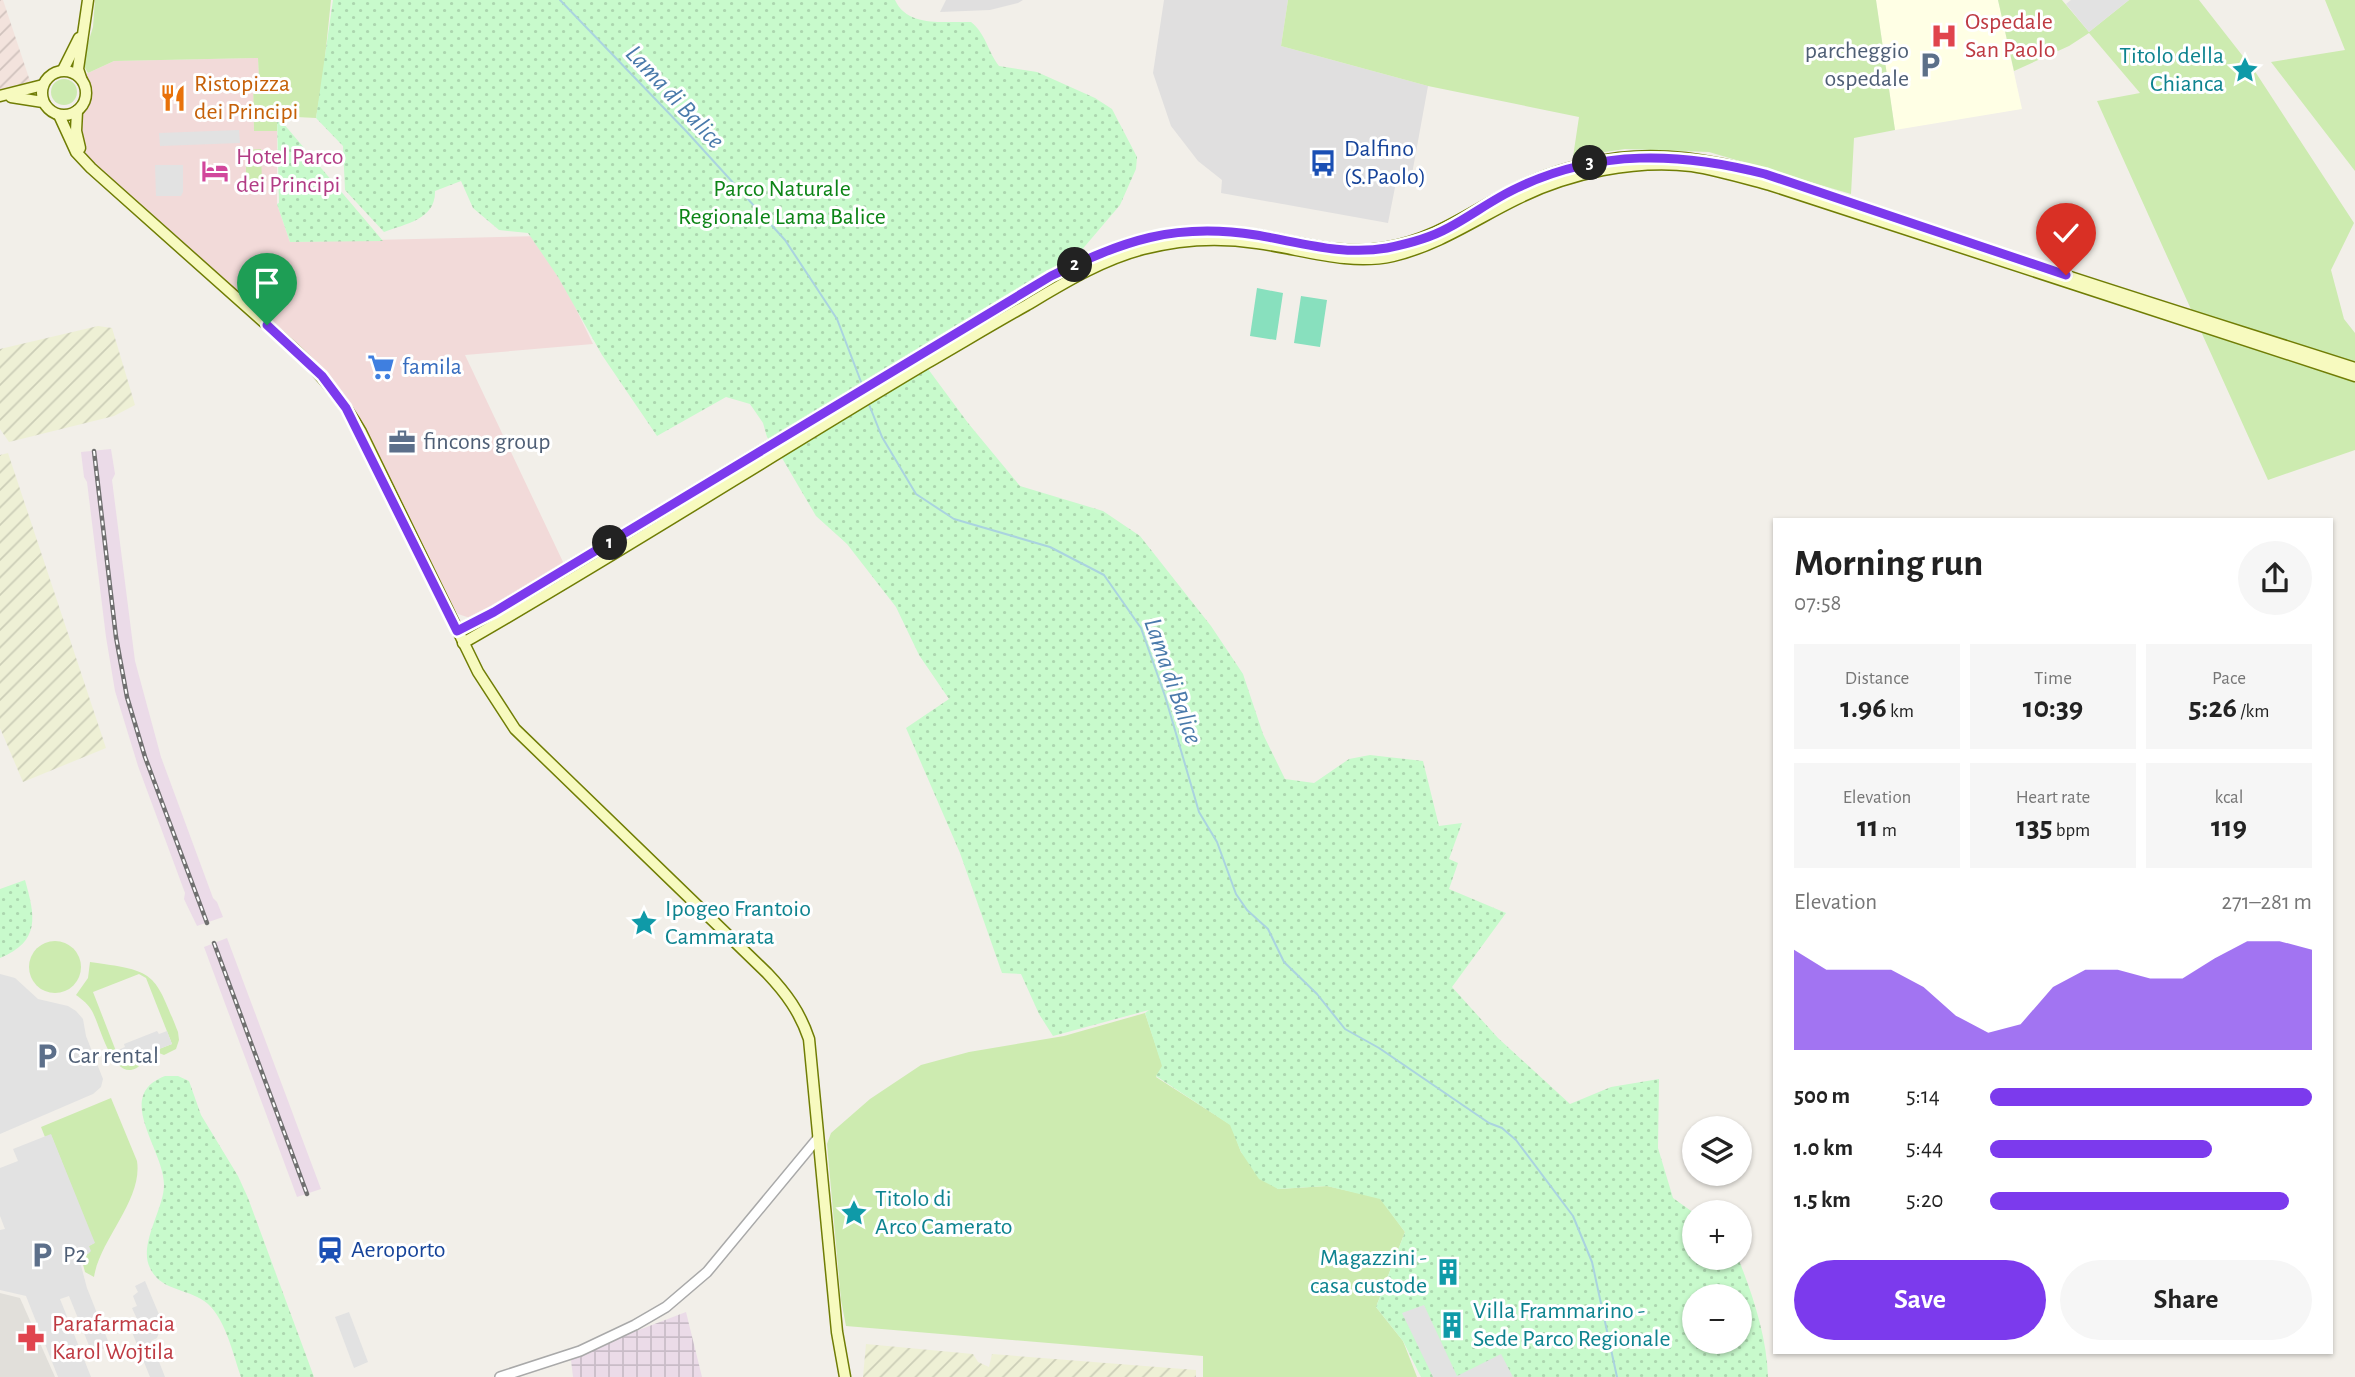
<!DOCTYPE html>
<meta charset="utf-8">
<style>
body{margin:0;font-family:"Alegreya Sans",sans-serif;background:#f6f6f6;color:#222;height:100vh;display:flex;flex-direction:column;font-size:26px;white-space:nowrap}
*{box-sizing:border-box;margin:0}
p{font-size:23px;color:#767676}
.icon{flex:none;width:38px;height:38px;fill:none;stroke:currentColor;stroke-width:2;stroke-linecap:round;stroke-linejoin:round}
.map{position:relative;flex:1;overflow:hidden}
.side{position:absolute;left:1773px;top:518px;width:560px;height:836px;display:flex;flex-direction:column;background:#fff;border-radius:0px;box-shadow:0 2px 5px #0004}
.side>*{flex:none}
.fabs{position:absolute;left:1682px;top:1116px;display:grid;gap:14px}
.fabs a{display:grid;place-items:center;width:70px;height:70px;border-radius:50%;background:#fff;box-shadow:0 2px 5px #0004;font-size:35px}
.pin{position:absolute;display:grid;place-items:center;width:60px;height:60px;color:#fff;margin:-72px -30px;border-radius:50% 50% 50% 0;rotate:-45deg;box-shadow:0 0 7px #0007}
.pin .icon{rotate:45deg}
.km{position:absolute;width:35px;height:35px;margin:-18px;border-radius:50%;background:#222;color:#fff;font-size:19px;line-height:35px;text-align:center}
.round{display:grid;place-items:center;flex:none;width:74px;height:74px;border-radius:37px;background:#f6f6f6}
.head{display:flex;align-items:center;justify-content:space-between;height:119px;padding:0 21px}
h1{font-size:38px;font-weight:700;line-height:52px}
.figures{display:grid;grid-template-columns:repeat(3,1fr);gap:10px;height:119px;padding:7px 21px}
.figures div{display:grid;align-content:center;border-radius:0px;background:#f6f6f6;text-align:center}
.figures b{font-size:30px;font-weight:700}
.figures small{font-size:19px;font-weight:400}
.figures p{font-size:19px}
.chart{height:196px;padding:14px 21px}
.chart p{display:flex;justify-content:space-between}
.chart svg{width:100%;height:126px;margin-top:7px;fill:#7c3aed;opacity:.7}
.action{display:flex;gap:14px;margin-top:auto;padding:14px 21px}
.action a{flex:1;height:80px;border-radius:42px;background:#7c3aed;color:#fff;font-size:28px;font-weight:700;line-height:80px;text-align:center}
.action a+a{background:#f6f6f6;color:#222}
ul{padding:0 21px;list-style:none;font-size:23px}
li{display:grid;grid-template-columns:112px 84px 1fr;align-items:center;height:52px}
li i{height:18px;border-radius:9px;background:#7c3aed}
.map>svg:first-child{display:block}
.residential{fill:#e0dfdf}
.commercial{fill:#f2dad9}
.industrial{fill:url(#industrial-grid)}
.education{fill:#ffffe5}
.military{fill:url(#military-furrows)}
.airport{fill:#e1dfda}
.railway{fill:#ebdbe8}
.farmland{fill:url(#farmland-furrows)}
.grass{fill:#cdebb0}
.park{fill:url(#park-dots);fill-rule:evenodd}
.pitch{fill:#88e0be}
.parking{fill:#e2e2e2}
.lines{fill:none;stroke-linecap:round;stroke-linejoin:round}
.stream{stroke:#aad3df;stroke-width:2}
.tertiary-casing{stroke:#a9a9a9;stroke-width:12}
.secondary-casing{stroke:#707d05;stroke-width:13}
.tertiary{stroke:#fff;stroke-width:9}
.secondary{stroke:#f7fabf;stroke-width:10}
.rail-casing{stroke:#707070;stroke-width:4.5}
.rail{stroke:#fff;stroke-width:2;stroke-dasharray:5;stroke-linecap:butt}
.route-casing{stroke:#fff;stroke-width:14}
.route{stroke:#7c3aed;stroke-width:9}
.labels{text-anchor:middle;dominant-baseline:central;stroke-width:6;stroke-linejoin:round;paint-order:stroke}
.health-label{font-size:24px;fill:#be3a42;stroke:#fff;text-anchor:start}
.service-label{font-size:24px;fill:#4e5e75;stroke:#fff;text-anchor:start}
.culture-label{font-size:24px;fill:#0d838f;stroke:#fff;text-anchor:start}
.food-label{font-size:24px;fill:#c56008;stroke:#fff;text-anchor:start}
.transit-label{font-size:24px;fill:#164399;stroke:#fff;text-anchor:start}
.hotel-label{font-size:24px;fill:#b23c85;stroke:#fff;text-anchor:start}
.park-label{font-size:24px;fill:#0c8416;stroke:#fff}
.shop-label{font-size:24px;fill:#366cbe;stroke:#fff;text-anchor:start}
.water-label{font-size:26px;font-style:italic;fill:#4a7aab;stroke:#fff}
</style>
<div class="map">
<svg width="2355" height="1377" viewBox="0 0 2355 1377">
<defs>
<pattern id="industrial-grid" width="8" height="8" patternUnits="userSpaceOnUse" patternTransform="scale(1.75)"><rect width="8" height="8" fill="#ebdbe8"/><path d="M0 4h8M4 0v8" fill="none" stroke="#c9bcc7"/></pattern>
<pattern id="military-furrows" width="10" height="10" patternUnits="userSpaceOnUse" patternTransform="scale(1.75)"><rect width="10" height="10" fill="#f3e3dd"/><path d="M-1 1l2-2M0 10L10 0M9 11l2-2" fill="none" stroke="#d0c2bd"/></pattern>
<pattern id="farmland-furrows" width="10" height="10" patternUnits="userSpaceOnUse" patternTransform="scale(1.75)"><rect width="10" height="10" fill="#eef0d5"/><path d="M-1 1l2-2M0 10L10 0M9 11l2-2" fill="none" stroke="#ccceb7"/></pattern>
<pattern id="park-dots" width="8" height="8" patternUnits="userSpaceOnUse" patternTransform="scale(1.75)"><rect width="8" height="8" fill="#c8facc"/><path d="M2 2h.1M6 6h.1" fill="none" stroke="#acd6af" stroke-width="1.8" stroke-linecap="round"/></pattern>
</defs>
<rect width="100%" height="100%" fill="#f2efe9"/>
<g class="residential">
<path d="M946,0H1023L1018,3L990,10L940,12Z"/>
<path d="M1164,0H1288L1281,46L1428,86L1412,174L1398,172L1388,223L1221,193L1222,180L1198,161L1171,126L1153,73Z"/>
</g>
<path class="commercial" d="M258,58L259,80H253L254,131H277V204L290,242L541,236L593,344L465,355L564,564L483,613L470,618L458,614L452,606L369,437L338,387L316,363L95,166L82,147L78,133L81,112L92,93L86,74L114,61Z"/>
<path class="industrial" d="M686,1312L702,1377H573L571,1360L631,1333Z"/>
<path class="education" d="M1876,0H1998L2022,109L1895,130Z"/>
<path class="military" d="M0,0H3L31,84L0,91Z"/>
<path class="airport" d="M0,1293L20,1298L55,1377H0Z"/>
<g class="railway">
<path d="M111,449L115,474L112,480L135,661L161,757L213,898L217,902L223,917L197,926L184,899L185,893L138,766L115,691L106,637L87,482L84,477L81,452Z"/>
<path d="M227,938L321,1189L297,1197L204,947Z"/>
</g>
<g class="farmland">
<path d="M98,326L112,328L135,405L114,416L9,442L0,429V349Z"/>
<path d="M8,453L106,748L23,782L0,728V455Z"/>
<path d="M866,1344L973,1354L978,1362L989,1367L992,1354L1196,1370V1377H863Z"/>
</g>
<g class="grass">
<path d="M95,0H331L323,77L316,118L277,116V131H254L253,80H259L258,58L114,61L88,73L82,63L93,27Z"/>
<path d="M1288,0H1876L1895,130L1854,138L1851,194L1709,152L1625,149L1573,157L1579,117L1428,86L1281,46Z"/>
<path d="M1998,0H2062L2089,32L2129,0H2199L2256,73L2354,223L2331,270L2344,319L2355,333V450L2268,480L2097,101L2140,93L2089,33L2069,46L2014,71Z"/>
<path d="M2325,0H2355V171L2271,62L2345,50Z"/>
<circle cx="64" cy="92" r="13"/>
<path d="M261,149L262,186H246V150Z"/>
<circle cx="55" cy="967" r="26"/>
<path d="M90,962C156,971 154,972 178,1032L179,1040L176,1049L164,1055L154,1051L172,1044L146,978L139,974L93,992L121,1064L145,1055C143,1062 139,1069 131,1070C110,1072 100,1025 92,1011C88,1004 83,1000 76,995L88,978Z"/>
<path d="M1145,1013L1163,1067L1156,1077L1231,1125L1241,1152L1278,1189L1327,1186L1380,1198L1405,1232L1376,1307L1403,1341L1417,1377H1203V1356L846,1326L841,1300L827,1144L831,1133L870,1099L921,1065L969,1052L1064,1036Z"/>
<path d="M111,1098L137,1161C143,1200 100,1239 94,1277L85,1272L81,1257L89,1253V1246L94,1243L51,1135L45,1137L41,1127Z"/>
</g>
<g class="park">
<path d="M333,0H895C908,28 944,21 971,22C986,34 988,52 999,66L1037,72L1095,98L1112,109L1137,157L1136,169L1120,205L1080,252L972,316L917,354L968,423L1020,486L1103,511L1140,536L1211,626L1243,674L1263,734L1285,779L1314,783L1349,759L1370,755L1423,761L1439,826L1462,823L1449,859L1458,863L1449,889L1506,913L1452,987L1498,1038L1570,1104L1611,1087L1659,1079L1658,1148L1673,1198L1694,1213V1258H1738C1753,1295 1767,1338 1768,1377H1421L1403,1341L1376,1307L1405,1232L1380,1199L1327,1186L1278,1189L1259,1179L1241,1152L1230,1125L1156,1076L1162,1066L1145,1013L1149,1010L1053,1036L1039,1014L1021,974L1002,973L960,853L906,728L949,699L919,655L896,607L847,544L816,516L782,458L767,437L763,423L750,404L726,397L657,436L602,355L558,277L528,233L499,230L473,208L461,181L435,191C436,219 406,224 384,232L345,190L343,146L316,118ZM1694,1297H1740V1342H1694Z"/>
<path d="M277,116L383,241L290,242L277,204L279,203Z"/>
<path d="M25,880C35,916 41,941 0,958V889Z"/>
<path d="M165,1076H178L189,1081L201,1115L238,1176L248,1198L314,1377H241C233,1354 226,1321 208,1304C190,1288 161,1292 150,1268C138,1245 164,1209 164,1185C164,1149 113,1096 165,1076Z"/>
</g>
<g class="pitch">
<path d="M1257,288L1283,293L1276,340L1250,336Z"/>
<path d="M1301,296L1327,300L1320,347L1294,343Z"/>
</g>
<g class="parking">
<path d="M2071,0H2129L2089,32L2066,4Z"/>
<path d="M239,130L240,143L160,146L159,133Z"/>
<path d="M155,165H183V192L181,196H156Z"/>
<path d="M0,974L15,978L38,999L68,1006L76,1011L83,1019L86,1036L103,1079L101,1087L93,1094L0,1134Z"/>
<path d="M157,1031L159,1034L167,1031L172,1044L121,1064L116,1051L125,1047L124,1044Z"/>
<path d="M51,1134L95,1243L89,1246L91,1251L89,1253L79,1258L87,1288L110,1346L92,1353L69,1296L60,1299L91,1377H58L26,1296L0,1290V1230L5,1229L0,1216V1168L18,1161L13,1149Z"/>
<path d="M145,1281L163,1324L158,1326L160,1330L157,1338L151,1341L165,1377H150L128,1322L137,1319L132,1308L137,1306L133,1296L138,1292L135,1286Z"/>
<path d="M1424,1305L1457,1376L1501,1354L1513,1377H1433L1402,1313Z"/>
<path d="M349,1312L368,1362L354,1368L335,1317Z"/>
</g>
<g class="lines">
<g class="stream">
<path d="M560,0L687,132L785,240L837,319L863,387"/>
<path d="M868,402L882,437L916,494L954,519L1050,547L1104,575L1141,628L1165,696L1199,812L1217,842L1236,894L1247,910L1268,929L1284,962L1317,994L1345,1029L1379,1048L1489,1123L1502,1128L1516,1140L1573,1216L1592,1262L1617,1377"/>
</g>
<defs>
<path id="tertiary" d="M500,1377L580,1351L635,1325L666,1307L707,1272L818,1138"/>
<g id="secondary">
<path d="M63,70L79,38"/>
<circle cx="64" cy="93" r="22"/>
<path d="M81,78L78,69L88,0"/>
<path d="M0,96L43,85"/>
<path d="M11,97L43,102"/>
<path d="M77,111L76,131L80,148"/>
<path d="M59,115L76,152L91,168L294,349C321,374 343,400 361,432L478,672L515,729L767,973C786,993 800,1012 809,1039L837,1332L845,1377"/>
<path d="M457,631L494,612L1051,276C1124,242 1173,222 1255,235C1299,242 1340,255 1384,248C1435,240 1470,212 1515,189C1547,173 1583,163 1619,158C1694,149 1764,174 1833,197C1879,213 1924,229 1970,244C2098,287 2227,327 2355,368"/>
<path d="M463,643C620,553 772,455 927,363C960,344 993,324 1027,305C1064,283 1101,260 1143,249C1181,239 1219,237 1257,243C1302,249 1348,266 1393,256C1439,245 1476,219 1517,199C1568,173 1636,159 1692,166C1718,170 1744,178 1770,185L2355,376"/>
</g>
</defs>
<use href="#tertiary" class="tertiary-casing"/>
<use href="#secondary" class="secondary-casing"/>
<use href="#tertiary" class="tertiary"/>
<use href="#secondary" class="secondary"/>
<defs>
<g id="rail">
<path d="M94,451L116,637L127,697L145,757L207,923"/>
<path d="M214,943L307,1194"/>
</g>
</defs>
<use href="#rail" class="rail-casing"/>
<use href="#rail" class="rail"/>
</g>
<g class="lines">
<defs>
<path id="route" d="M267,325L322,376L346,408L457,631L494,612L1051,276C1124,241 1173,222 1256,235C1299,242 1342,256 1387,248C1407,244 1430,238 1448,228C1471,216 1493,199 1517,188C1598,149 1680,152 1765,174L2066,275"/>
</defs>
<use href="#route" class="route-casing"/>
<use href="#route" class="route"/>
</g>
<defs>
<symbol id="hospital-bare" viewBox="-9 -9 18 18"><path d="M-5-5h3v3.5h4V-5h3V5h-3V1.5h-4V5h-3Z" fill="#e0444e" stroke="#fff" stroke-width="2.5" paint-order="stroke"/></symbol>
<symbol id="parking-bare" viewBox="-9 -9 18 18"><path d="M-3.5-5.5H1a3.5 3.5 0 0 1 0 7H-1V5.5H-3.5ZM-1-3.4V-.6H.8a1.4 1.4 0 0 0 0-2.8Z" fill="#5c6f8a" stroke="#fff" stroke-width="2.5" paint-order="stroke"/></symbol>
<symbol id="sight-bare" viewBox="-9 -9 18 18"><path d="M0-6L1.8-2.2L6-1.7L2.9 1.2L3.7 5.4L0 3.3L-3.7 5.4L-2.9 1.2L-6-1.7L-1.8-2.2Z" fill="#0f9aa8" stroke="#fff" stroke-width="2.5" paint-order="stroke"/></symbol>
<symbol id="restaurant-bare" viewBox="-9 -9 18 18"><path d="M-5-6h1v4h1v-4h1v4h1v-4h1v5L-1.5 .5V6h-2V.5L-5-1ZM5-6V6H3V1.5H1.5Q1.5-4 5-6Z" fill="#e8710a" stroke="#fff" stroke-width="2.5" paint-order="stroke"/></symbol>
<symbol id="bus-bare" viewBox="-9 -9 18 18"><path d="M-5-6H5V4H4V6H2V4H-2V6H-4V4H-5ZM-3.5-4V0h7V-4ZM-3.5 1.2v1.5H-2V1.2ZM2 1.2v1.5H3.5V1.2Z" fill="#1a4fb4" stroke="#fff" stroke-width="2.5" paint-order="stroke"/></symbol>
<symbol id="hotel-bare" viewBox="-9 -9 18 18"><path d="M-6-4.5h1.5V1H6V5H4.5V3h-9V5H-6ZM-4 0a1.8 1.8 0 1 1 3.6 0ZM.5 0V-2.5h3Q6-2.5 6 0Z" fill="#d1479c" stroke="#fff" stroke-width="2.5" paint-order="stroke"/></symbol>
<symbol id="supermarket-bare" viewBox="-9 -9 18 18"><path d="M-6-5.5h2.5l.6 2H6L4.5 2H-2.5L-4.4-4H-6ZM-1.5 3.2a1.3 1.3 0 1 0 .1 0ZM3 3.2a1.3 1.3 0 1 0 .1 0Z" fill="#3f7fe0" stroke="#fff" stroke-width="2.5" paint-order="stroke"/></symbol>
<symbol id="office-bare" viewBox="-9 -9 18 18"><path d="M-6-3h4V-5.5h4V-3h4V5H-6ZM-1-4.5V-3h2v-1.5ZM-6 0V1H6V0Z" fill="#5c6f8a" stroke="#fff" stroke-width="2.5" paint-order="stroke"/></symbol>
<symbol id="station-bare" viewBox="-9 -9 18 18"><path d="M-3-6H3Q5-6 5-4V2Q5 4 3 4L4.5 6H3L1.5 4h-3L-3 6H-4.5L-3 4Q-5 4-5 2V-4Q-5-6-3-6ZM-3.5-4v3h7v-3ZM-3.5 1v1.5H-2V1ZM2 1v1.5H3.5V1Z" fill="#1a4fb4" stroke="#fff" stroke-width="2.5" paint-order="stroke"/></symbol>
<symbol id="building-bare" viewBox="-9 -9 18 18"><path d="M-4-6H4V6H1V3H-1V6H-4ZM-2.5-4.3h1.7v1.8h-1.7ZM.8-4.3h1.7v1.8H.8ZM-2.5-1h1.7V.8h-1.7ZM.8-1h1.7V.8H.8Z" fill="#0f9aa8" stroke="#fff" stroke-width="2.5" paint-order="stroke"/></symbol>
<symbol id="pharmacy-bare" viewBox="-9 -9 18 18"><path d="M-2-6h4v4h4v4h-4v4h-4v-4h-4v-4h4Z" fill="#e0444e" stroke="#fff" stroke-width="2.5" paint-order="stroke"/></symbol>
</defs>
<g fill-rule="evenodd">
<use href="#hospital-bare" x="1925" y="17" width="38" height="38"/>
<use href="#parking-bare" x="1911" y="46" width="38" height="38"/>
<use href="#sight-bare" x="2226" y="51" width="38" height="38"/>
<use href="#restaurant-bare" x="154" y="79" width="38" height="38"/>
<use href="#bus-bare" x="1304" y="144" width="38" height="38"/>
<use href="#hotel-bare" x="196" y="152" width="38" height="38"/>
<use href="#supermarket-bare" x="362" y="348" width="38" height="38"/>
<use href="#office-bare" x="383" y="423" width="38" height="38"/>
<use href="#sight-bare" x="625" y="904" width="38" height="38"/>
<use href="#parking-bare" x="28" y="1037" width="38" height="38"/>
<use href="#sight-bare" x="835" y="1194" width="38" height="38"/>
<use href="#station-bare" x="311" y="1231" width="38" height="38"/>
<use href="#parking-bare" x="23" y="1236" width="38" height="38"/>
<use href="#building-bare" x="1429" y="1253" width="38" height="38"/>
<use href="#building-bare" x="1433" y="1306" width="38" height="38"/>
<use href="#pharmacy-bare" x="12" y="1319" width="38" height="38"/>
</g>
<g class="labels">
<g class="health-label">
<text x="1965" y="22">Ospedale<tspan x="1965" dy="28">San Paolo</tspan></text>
<text x="52" y="1324">Parafarmacia<tspan x="52" dy="28">Karol Wojtila</tspan></text>
</g>
<g class="service-label">
<text x="1909" y="51" text-anchor="end">parcheggio<tspan x="1909" dy="28">ospedale</tspan></text>
<text x="423" y="442">fincons group</text>
<text x="68" y="1056">Car rental</text>
<text x="63" y="1255">P2</text>
</g>
<g class="culture-label">
<text x="2224" y="56" text-anchor="end">Titolo della<tspan x="2224" dy="28">Chianca</tspan></text>
<text x="665" y="909">Ipogeo Frantoio<tspan x="665" dy="28">Cammarata</tspan></text>
<text x="875" y="1199">Titolo di<tspan x="875" dy="28">Arco Camerato</tspan></text>
<text x="1427" y="1258" text-anchor="end">Magazzini -<tspan x="1427" dy="28">casa custode</tspan></text>
<text x="1473" y="1311">Villa Frammarino -<tspan x="1473" dy="28">Sede Parco Regionale</tspan></text>
</g>
<g class="food-label">
<text x="194" y="84">Ristopizza<tspan x="194" dy="28">dei Principi</tspan></text>
</g>
<g class="transit-label">
<text x="1344" y="149">Dalfino<tspan x="1344" dy="28">(S.Paolo)</tspan></text>
<text x="351" y="1250">Aeroporto</text>
</g>
<g class="hotel-label">
<text x="236" y="157">Hotel Parco<tspan x="236" dy="28">dei Principi</tspan></text>
</g>
<g class="park-label">
<text x="782" y="189">Parco Naturale<tspan x="782" dy="28">Regionale Lama Balice</tspan></text>
</g>
<g class="shop-label">
<text x="402" y="367">famila</text>
</g>
<g class="water-label">
<text transform="translate(675 97) rotate(47)">Lama di Balice</text>
<text transform="translate(1173 681) rotate(71)">Lama di Balice</text>
</g>
</g>
</svg>
<div class="fabs">
<a><svg class="icon" aria-label="layers" viewBox="0 0 24 24"><path d="M12 4l9 5-9 5-9-5zM3 14l9 5 9-5"/></svg></a>
<a>+</a>
<a>−</a>
</div>
<div class="pin" style="left:267px;top:325px;background:#1e9e55"><svg class="icon" aria-label="arrive" viewBox="0 0 24 24"><path d="M6 21V4h12l-3 4 3 4H6"/></svg></div>
<div class="pin" style="left:2066px;top:275px;background:#d93025"><svg class="icon" aria-label="check" viewBox="0 0 24 24"><path d="M5 12l5 5 9-10"/></svg></div>
<b class="km" style="left:610px;top:543px">1</b>
<b class="km" style="left:1075px;top:265px">2</b>
<b class="km" style="left:1590px;top:163px">3</b>
<section class="side">
<div class="head"><div><h1>Morning run</h1><p>07:58</p></div><a class="round"><svg class="icon" aria-label="share" viewBox="0 0 24 24"><path d="M12 15V3M7 8l5-5 5 5M5 13v7h14v-7"/></svg></a></div>
<div class="figures">
<div><p>Distance</p><b>1.96<small> km</small></b></div>
<div><p>Time</p><b>10:39</b></div>
<div><p>Pace</p><b>5:26<small> /km</small></b></div>
</div>
<div class="figures">
<div><p>Elevation</p><b>11<small> m</small></b></div>
<div><p>Heart rate</p><b>135<small> bpm</small></b></div>
<div><p>kcal</p><b>119</b></div>
</div>
<div class="chart"><p><span>Elevation</span>271–281 m</p>
<svg viewBox="0 0 160 44" preserveAspectRatio="none"><path d="M0 44V9L10 16L20 16L30 16L40 22L50 32L60 38L70 35L80 22L90 16L100 16L110 19L120 19L130 12L140 6L150 6L160 9V44z"/></svg>
</div>
<ul>
<li><b>500 m</b>5:14<i style="width:100%"></i></li>
<li><b>1.0 km</b>5:44<i style="width:69%"></i></li>
<li><b>1.5 km</b>5:20<i style="width:93%"></i></li>
</ul>
<div class="action"><a>Save</a><a>Share</a></div>
</section>
</div>
